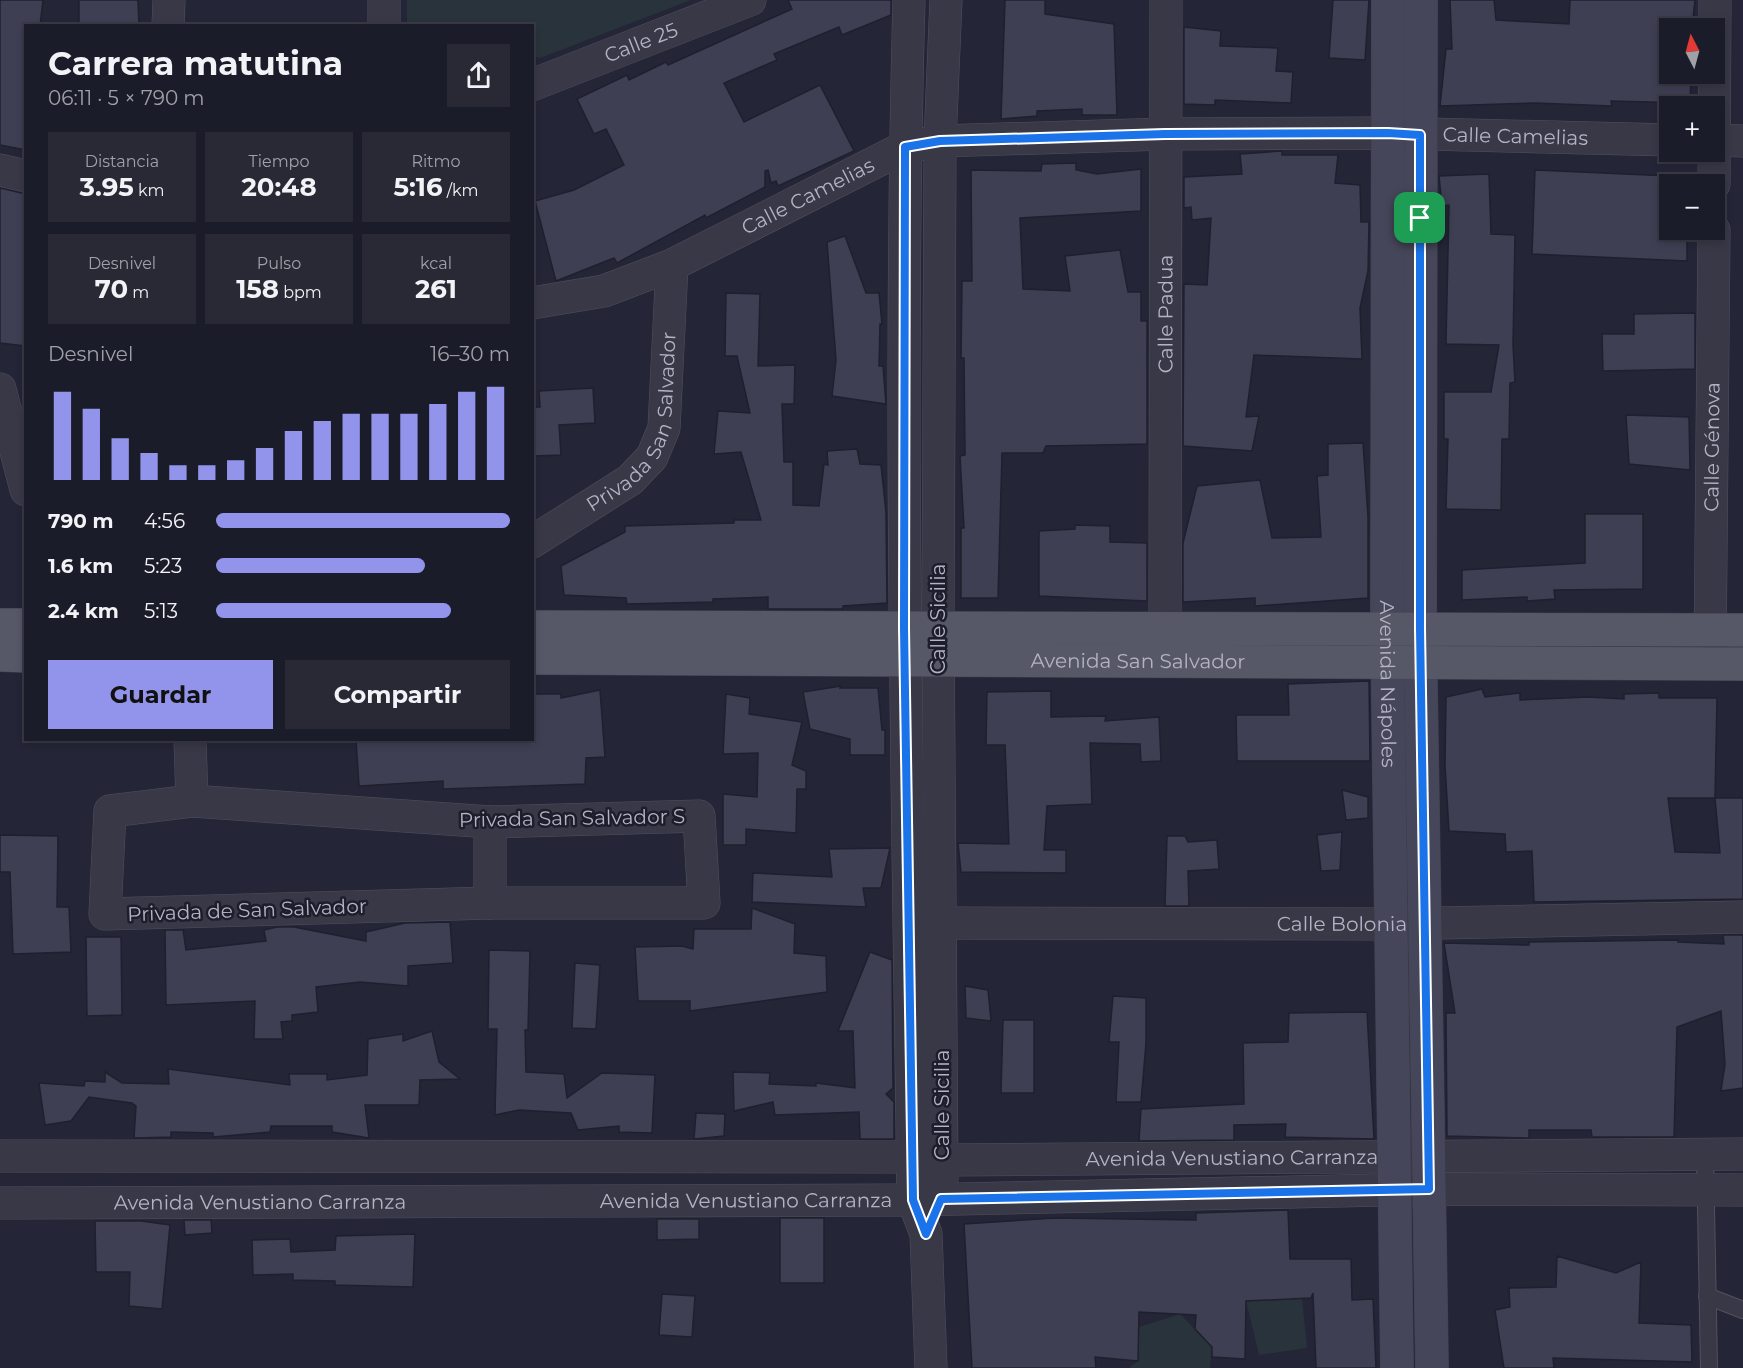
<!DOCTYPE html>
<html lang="es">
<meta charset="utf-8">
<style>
body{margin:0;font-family:Montserrat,sans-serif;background:#282935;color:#f1f3f6;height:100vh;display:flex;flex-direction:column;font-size:22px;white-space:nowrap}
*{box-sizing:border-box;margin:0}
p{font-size:20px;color:#a0a1a8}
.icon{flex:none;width:33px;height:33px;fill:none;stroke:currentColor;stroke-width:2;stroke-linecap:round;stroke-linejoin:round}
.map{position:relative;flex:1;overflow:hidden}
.details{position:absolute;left:24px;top:24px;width:510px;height:717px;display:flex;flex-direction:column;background:#1b1c29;border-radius:0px;box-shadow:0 3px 9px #0003,0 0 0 2px #393a46}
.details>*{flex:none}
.needle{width:39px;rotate:354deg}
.controls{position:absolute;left:1659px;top:18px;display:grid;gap:12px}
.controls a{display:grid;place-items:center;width:66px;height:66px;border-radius:0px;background:#1b1c29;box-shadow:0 3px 9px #0003,0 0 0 2px #393a46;font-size:30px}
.pin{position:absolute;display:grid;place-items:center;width:51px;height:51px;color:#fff;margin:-26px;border-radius:12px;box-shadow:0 3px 9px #0006}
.round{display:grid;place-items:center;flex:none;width:63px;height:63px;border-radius:0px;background:#282935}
.overview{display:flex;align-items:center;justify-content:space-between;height:102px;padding:0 24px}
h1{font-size:33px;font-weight:700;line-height:45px}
.metrics{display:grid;grid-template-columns:repeat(3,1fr);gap:9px;height:102px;padding:6px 24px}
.metrics div{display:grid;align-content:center;border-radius:0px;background:#282935;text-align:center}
.metrics b{font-size:26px;font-weight:700}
.metrics small{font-size:16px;font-weight:400}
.metrics p{font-size:16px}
.chart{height:168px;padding:12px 24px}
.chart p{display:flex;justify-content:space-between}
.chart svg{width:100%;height:108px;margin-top:6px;stroke:#9293ea;stroke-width:6}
.primary-button{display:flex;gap:12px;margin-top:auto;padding:12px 24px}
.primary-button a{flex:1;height:69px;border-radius:0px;background:#9293ea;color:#111;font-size:24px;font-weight:700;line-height:69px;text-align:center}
.primary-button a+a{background:#282935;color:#f1f3f6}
ul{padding:0 24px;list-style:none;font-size:20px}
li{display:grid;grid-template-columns:96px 72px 1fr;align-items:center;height:45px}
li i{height:15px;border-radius:8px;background:#9293ea}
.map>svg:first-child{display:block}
.green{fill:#29333b}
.building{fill:#3f3f54;stroke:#1f202e;stroke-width:1.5;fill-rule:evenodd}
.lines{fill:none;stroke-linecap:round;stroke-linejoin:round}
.lane-casing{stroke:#50505f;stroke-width:18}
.street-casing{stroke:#50505f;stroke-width:33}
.secondary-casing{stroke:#3e3f4d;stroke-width:34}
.primary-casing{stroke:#3e3f4d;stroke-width:34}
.lane{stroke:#383847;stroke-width:16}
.street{stroke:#383847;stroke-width:32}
.secondary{stroke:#46465a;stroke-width:33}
.primary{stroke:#565767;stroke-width:33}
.route-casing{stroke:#fff;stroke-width:12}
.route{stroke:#1a73e8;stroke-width:8}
.labels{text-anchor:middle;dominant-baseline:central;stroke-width:5;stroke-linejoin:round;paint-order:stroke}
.street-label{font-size:20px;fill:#b3b3c3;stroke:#1d1e2c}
</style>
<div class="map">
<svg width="1743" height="1368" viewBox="0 0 1743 1368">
<rect width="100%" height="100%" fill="#242537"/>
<g class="green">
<path d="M407,0H691L540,58L533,56L532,26L407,25Z"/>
<path d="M1302,1297L1307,1348L1259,1355L1246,1301Z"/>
<path d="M1180,1314L1212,1347L1210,1368H1129L1138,1361L1139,1327Z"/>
</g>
<g class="building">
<path d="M0,0H43L40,26H26V150L0,145Z"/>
<path d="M79,0H138L139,26H79Z"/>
<path d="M788,0H891V15L842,35L839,27L774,54L777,60L724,83L744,122L820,85L854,151L778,186L776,181L771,183L768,170L765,171V187L706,218L705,215L617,263L614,258L556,281L535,201L574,190L624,165L606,129L594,134L577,99L627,75L629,80L666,62L668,65L792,9Z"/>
<path d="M1005,0H1045V14L1114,24L1117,115H1082V109L1037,111V116L1001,119Z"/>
<path d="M1333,0H1369L1365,60L1329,58Z"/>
<path d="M1450,0H1494L1496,20L1569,24L1570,0H1695L1692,28H1670V74H1691L1690,103L1611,101L1612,106L1536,103L1440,106L1446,49H1452Z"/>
<path d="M1184,27L1221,31L1220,46L1278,48L1276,71L1293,72L1291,103L1215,100V105L1184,104Z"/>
<path d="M1282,151V155H1338L1335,183L1360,185L1361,222H1369L1368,271L1360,308L1362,359L1254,355L1246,417L1259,416L1252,451L1183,446L1184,284L1207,285L1211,218L1192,220L1191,207L1184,208V177L1242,174L1240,154Z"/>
<path d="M1076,163V170L1097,174L1141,169V211L1020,218L1023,289L1070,291L1065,256L1120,250L1128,292H1141V321H1147V444L1046,446L1043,453H1002L998,598H961V528H964L960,456L965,455L964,358H961L962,281H972L971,170L1041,171L1042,164Z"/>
<path d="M1535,170L1670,176V230H1687V261L1532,254Z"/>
<path d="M1489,174L1491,234L1515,235L1513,345L1515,382L1510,383L1509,439H1502L1501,510L1446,509L1448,439H1444V392H1491L1499,345L1446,344L1449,205L1442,206L1439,176Z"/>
<path d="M0,188L26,194V346L0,343Z"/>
<path d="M845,236L866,293H879L882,324H880L879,366H883L886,404L832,396L836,360L827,242Z"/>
<path d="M726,293L760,294L758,366L795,365L794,404H782L784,462H793V505L819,506L824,464L828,465L827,451L857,449L860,464L881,465L886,512L887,603L843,606V609H768V597L713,599V602L627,604L626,598L564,595L561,566L625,532V526L734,523V520H761L741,452L714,454L718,411L750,413L737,356H725Z"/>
<path d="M1695,313V369L1603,371L1602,334H1634V314Z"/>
<path d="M593,388L595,423L559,425L561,455L532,456V407H540L539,391Z"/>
<path d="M1626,415L1689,417L1690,470L1629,464Z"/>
<path d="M1363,443L1368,517V598L1255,606V598L1183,602V543L1197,486L1260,480L1272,538L1321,537L1317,476L1328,475V444Z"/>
<path d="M1585,514H1643V589L1554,590L1555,599L1527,601V597L1462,600V570L1585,563Z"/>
<path d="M1075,525L1110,526V542L1147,543V601L1039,596V531L1075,529Z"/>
<path d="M1369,681L1370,761H1237L1236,715H1289L1288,684Z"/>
<path d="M841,686L840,688H878L882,730H885V755H850V739L810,729L803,692Z"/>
<path d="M1482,689L1485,697L1520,693V700L1588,697L1624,699V694L1659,693V698H1717L1715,798H1743V899L1534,902L1532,851L1506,852L1505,834L1449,831L1445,765L1446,697ZM1668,798H1715L1720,853L1675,852Z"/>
<path d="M600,690L605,757L586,758L585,784L443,789V781L359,786L356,740H532V694H561V698Z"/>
<path d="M1051,691V717L1106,716L1105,721L1159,717L1161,761L1141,762L1140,744L1090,743L1092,804L1047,806L1044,850H1066V873L961,872L958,843L1009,844L1005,745H986L987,692Z"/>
<path d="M726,694L750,698L749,714L802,722L792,765L806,771V789H797L796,833L746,829V845H723V794L757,797L758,753L723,754Z"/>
<path d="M1342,790L1368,797V818L1346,820Z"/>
<path d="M1342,832L1340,870L1321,871L1317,835Z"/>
<path d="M0,835L58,836L57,907H69L71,952L13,954L10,872H0Z"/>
<path d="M1167,836H1185L1188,842L1217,840L1219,869L1188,871L1189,906H1165Z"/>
<path d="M890,848L881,888H863L866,907L752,902L753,873L832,877L829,849Z"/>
<path d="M752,908L795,924L794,953L826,956L827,992L690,1011V1001H638L635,947L682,946L693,949L694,929H751Z"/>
<path d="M450,922L453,963L408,966V986L360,982L316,987L318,1012L292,1015V1021L281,1022L283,1039H254L255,1001L166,1005L165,930H183L186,950L266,941L264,930L277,927H294L366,941V932L405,923Z"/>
<path d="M1723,935H1743V1088L1721,1091L1725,1064L1721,1011L1677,1027L1674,1137H1592L1591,1130H1529V1138L1447,1136L1446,1013H1455L1444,943L1529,945V942L1678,940V942L1724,944Z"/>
<path d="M86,937H121L122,1015L87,1016Z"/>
<path d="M489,950L530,951L528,1030H525L526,1072L564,1074L567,1098L602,1073L655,1075L652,1133L619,1132V1126L578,1130L571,1113L519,1110L495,1115L497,1029H488Z"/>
<path d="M870,952L892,960L893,1088L886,1094L894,1102V1139H860L859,1112L775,1115L773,1102L734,1111L733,1072L770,1073L769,1084L816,1086V1083L855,1088L853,1031H838Z"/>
<path d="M575,963L600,965L596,1029L572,1028Z"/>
<path d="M965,986L988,990L991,1021L966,1018Z"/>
<path d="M1113,996L1146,998V1043L1141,1102H1116L1119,1042H1109Z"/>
<path d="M1367,1012L1374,1139L1285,1137L1286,1124L1234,1125V1140L1139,1141L1141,1109L1244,1104L1243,1043L1288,1042L1289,1013Z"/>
<path d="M1003,1020H1034V1093H1001Z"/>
<path d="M432,1031L439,1062L460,1079L420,1080L419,1105H365L369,1138L332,1132V1126H271L270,1132L213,1137V1133L171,1132V1137L134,1138L136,1106L132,1103L89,1097L71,1121L45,1125L39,1083L84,1086L85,1081L105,1082V1072L122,1083L169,1084L168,1069L290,1085L289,1074H327V1080L367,1075L368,1039L403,1034V1041Z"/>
<path d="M696,1113L725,1114L724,1136L694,1139Z"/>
<path d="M1288,1210L1290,1259H1351L1352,1300L1373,1299L1376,1368H1316L1313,1293L1311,1298L1246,1301L1245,1359L1212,1357V1347L1195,1329L1196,1315L1139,1312L1138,1361L1095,1357L1096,1368H972L964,1224L1054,1218L1196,1220V1213Z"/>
<rect x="780" y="1218" width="44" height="65"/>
<path d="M657,1219H699V1239L657,1240Z"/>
<path d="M184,1220H211L212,1233L185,1235Z"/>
<path d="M95,1221H141L170,1225L162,1309L129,1306L130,1272H96Z"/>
<path d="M415,1234L413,1287L335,1285V1281L293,1280V1274L253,1275L252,1240L290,1239L291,1252L335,1250L336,1236Z"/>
<path d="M1557,1256L1616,1273L1641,1262L1639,1323L1691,1325L1692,1362L1553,1358L1554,1368H1504L1495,1310L1510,1307L1509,1288L1556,1287Z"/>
<path d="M662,1294L695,1296L692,1337L659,1335Z"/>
</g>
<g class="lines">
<defs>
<g id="lane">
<path d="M1705,1154L1709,1368"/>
<path d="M1707,1296L1743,1310"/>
</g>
<g id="street">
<path d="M909,0C898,400 908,800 913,1200L926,1234L931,1368"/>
<path d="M168,26L169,0"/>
<path d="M384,26V0"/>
<path id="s1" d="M532,85L750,0"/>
<path d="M1714,140L1743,141"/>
<path d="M0,170L26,176"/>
<path d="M1714,184L1715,0"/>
<path id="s2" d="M532,303L604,291L672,265L905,147L940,141L1165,134L1388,133L1670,140"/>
<path d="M0,389L26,490"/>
<path id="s3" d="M532,542L630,480L652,457L664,428L672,265"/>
<path id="s4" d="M1165,629L1166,0"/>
<path id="s5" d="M1710,657L1714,230"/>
<path d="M190,740L192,801"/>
<path d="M192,801L490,822L699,816L704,903H490L105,914L110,811Z"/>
<path d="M490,822V903"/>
<path id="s6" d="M940,923L1391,924L1743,917"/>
<path id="s7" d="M0,1156L913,1157L942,1160L1743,1154"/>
<path d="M942,1179L938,628L940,141L946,0"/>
<path id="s8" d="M0,1203L913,1200L1429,1189L1743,1190"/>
</g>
<g id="secondary">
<path id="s9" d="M1388,0L1387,629L1397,1368"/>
<path d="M1421,0L1420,629L1432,1368"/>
</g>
<g id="primary">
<path d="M0,625H26"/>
<path d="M532,627L1743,630"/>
<path d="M0,655L26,656"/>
<path id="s10" d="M532,658L1743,664"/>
</g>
</defs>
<use href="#lane" class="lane-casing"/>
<use href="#street" class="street-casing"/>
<use href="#secondary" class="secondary-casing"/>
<use href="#primary" class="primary-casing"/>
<use href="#lane" class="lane"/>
<use href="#street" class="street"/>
<use href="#secondary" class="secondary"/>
<use href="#primary" class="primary"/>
</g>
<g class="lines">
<defs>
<path id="route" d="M1388,133L1420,135V629L1429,1189L941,1199L926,1234L913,1200L904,628L905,147L940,141L1165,134Z"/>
</defs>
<use href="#route" class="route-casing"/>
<use href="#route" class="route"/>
</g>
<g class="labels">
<g class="street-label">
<text stroke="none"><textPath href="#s1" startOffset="117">Calle 25</textPath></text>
<text stroke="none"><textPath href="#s2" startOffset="1018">Calle Camelias</textPath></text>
<text stroke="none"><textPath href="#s2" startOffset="298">Calle Camelias</textPath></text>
<text stroke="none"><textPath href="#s4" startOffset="315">Calle Padua</textPath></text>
<text stroke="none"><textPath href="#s3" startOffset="171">Privada San Salvador</textPath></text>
<text stroke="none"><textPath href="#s5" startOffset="210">Calle Génova</textPath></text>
<text transform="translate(938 619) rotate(-90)">Calle Sicilia</text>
<text stroke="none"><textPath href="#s10" startOffset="606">Avenida San Salvador</textPath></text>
<text stroke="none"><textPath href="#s9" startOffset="684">Avenida Nápoles</textPath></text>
<text transform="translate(572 818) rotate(-1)">Privada San Salvador S</text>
<text transform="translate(247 910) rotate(-2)">Privada de San Salvador</text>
<text stroke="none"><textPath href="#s6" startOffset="402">Calle Bolonia</textPath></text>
<text transform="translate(942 1105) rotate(-90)">Calle Sicilia</text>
<text stroke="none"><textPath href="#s7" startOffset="1232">Avenida Venustiano Carranza</textPath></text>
<text stroke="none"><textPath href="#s8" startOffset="746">Avenida Venustiano Carranza</textPath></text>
<text stroke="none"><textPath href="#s8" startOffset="260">Avenida Venustiano Carranza</textPath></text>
</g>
</g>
</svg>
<div class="controls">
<a><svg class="needle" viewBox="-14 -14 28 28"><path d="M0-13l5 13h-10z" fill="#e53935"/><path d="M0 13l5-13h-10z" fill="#a0a1a8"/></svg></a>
<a>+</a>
<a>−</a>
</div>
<div class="pin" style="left:1420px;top:218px;background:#1e9e55"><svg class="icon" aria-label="arrive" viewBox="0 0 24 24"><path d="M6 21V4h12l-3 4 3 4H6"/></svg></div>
<section class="details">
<div class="overview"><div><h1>Carrera matutina</h1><p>06:11 · 5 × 790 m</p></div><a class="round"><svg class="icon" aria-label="share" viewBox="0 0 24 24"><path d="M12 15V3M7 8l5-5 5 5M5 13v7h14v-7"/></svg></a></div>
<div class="metrics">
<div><p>Distancia</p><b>3.95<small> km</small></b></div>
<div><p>Tiempo</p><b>20:48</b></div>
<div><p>Ritmo</p><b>5:16<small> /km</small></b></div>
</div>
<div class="metrics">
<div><p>Desnivel</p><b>70<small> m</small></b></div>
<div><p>Pulso</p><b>158<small> bpm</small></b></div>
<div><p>kcal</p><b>261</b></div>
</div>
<div class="chart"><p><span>Desnivel</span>16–30 m</p>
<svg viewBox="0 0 160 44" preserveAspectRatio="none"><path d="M5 44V8M15 44V15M25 44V27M35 44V33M45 44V38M55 44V38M65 44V36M75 44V31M85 44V24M95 44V20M105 44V17M115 44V17M125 44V17M135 44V13M145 44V8M155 44V6"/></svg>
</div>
<ul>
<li><b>790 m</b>4:56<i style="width:100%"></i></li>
<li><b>1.6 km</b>5:23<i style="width:71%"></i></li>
<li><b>2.4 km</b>5:13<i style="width:80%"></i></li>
</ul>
<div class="primary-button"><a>Guardar</a><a>Compartir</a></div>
</section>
</div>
